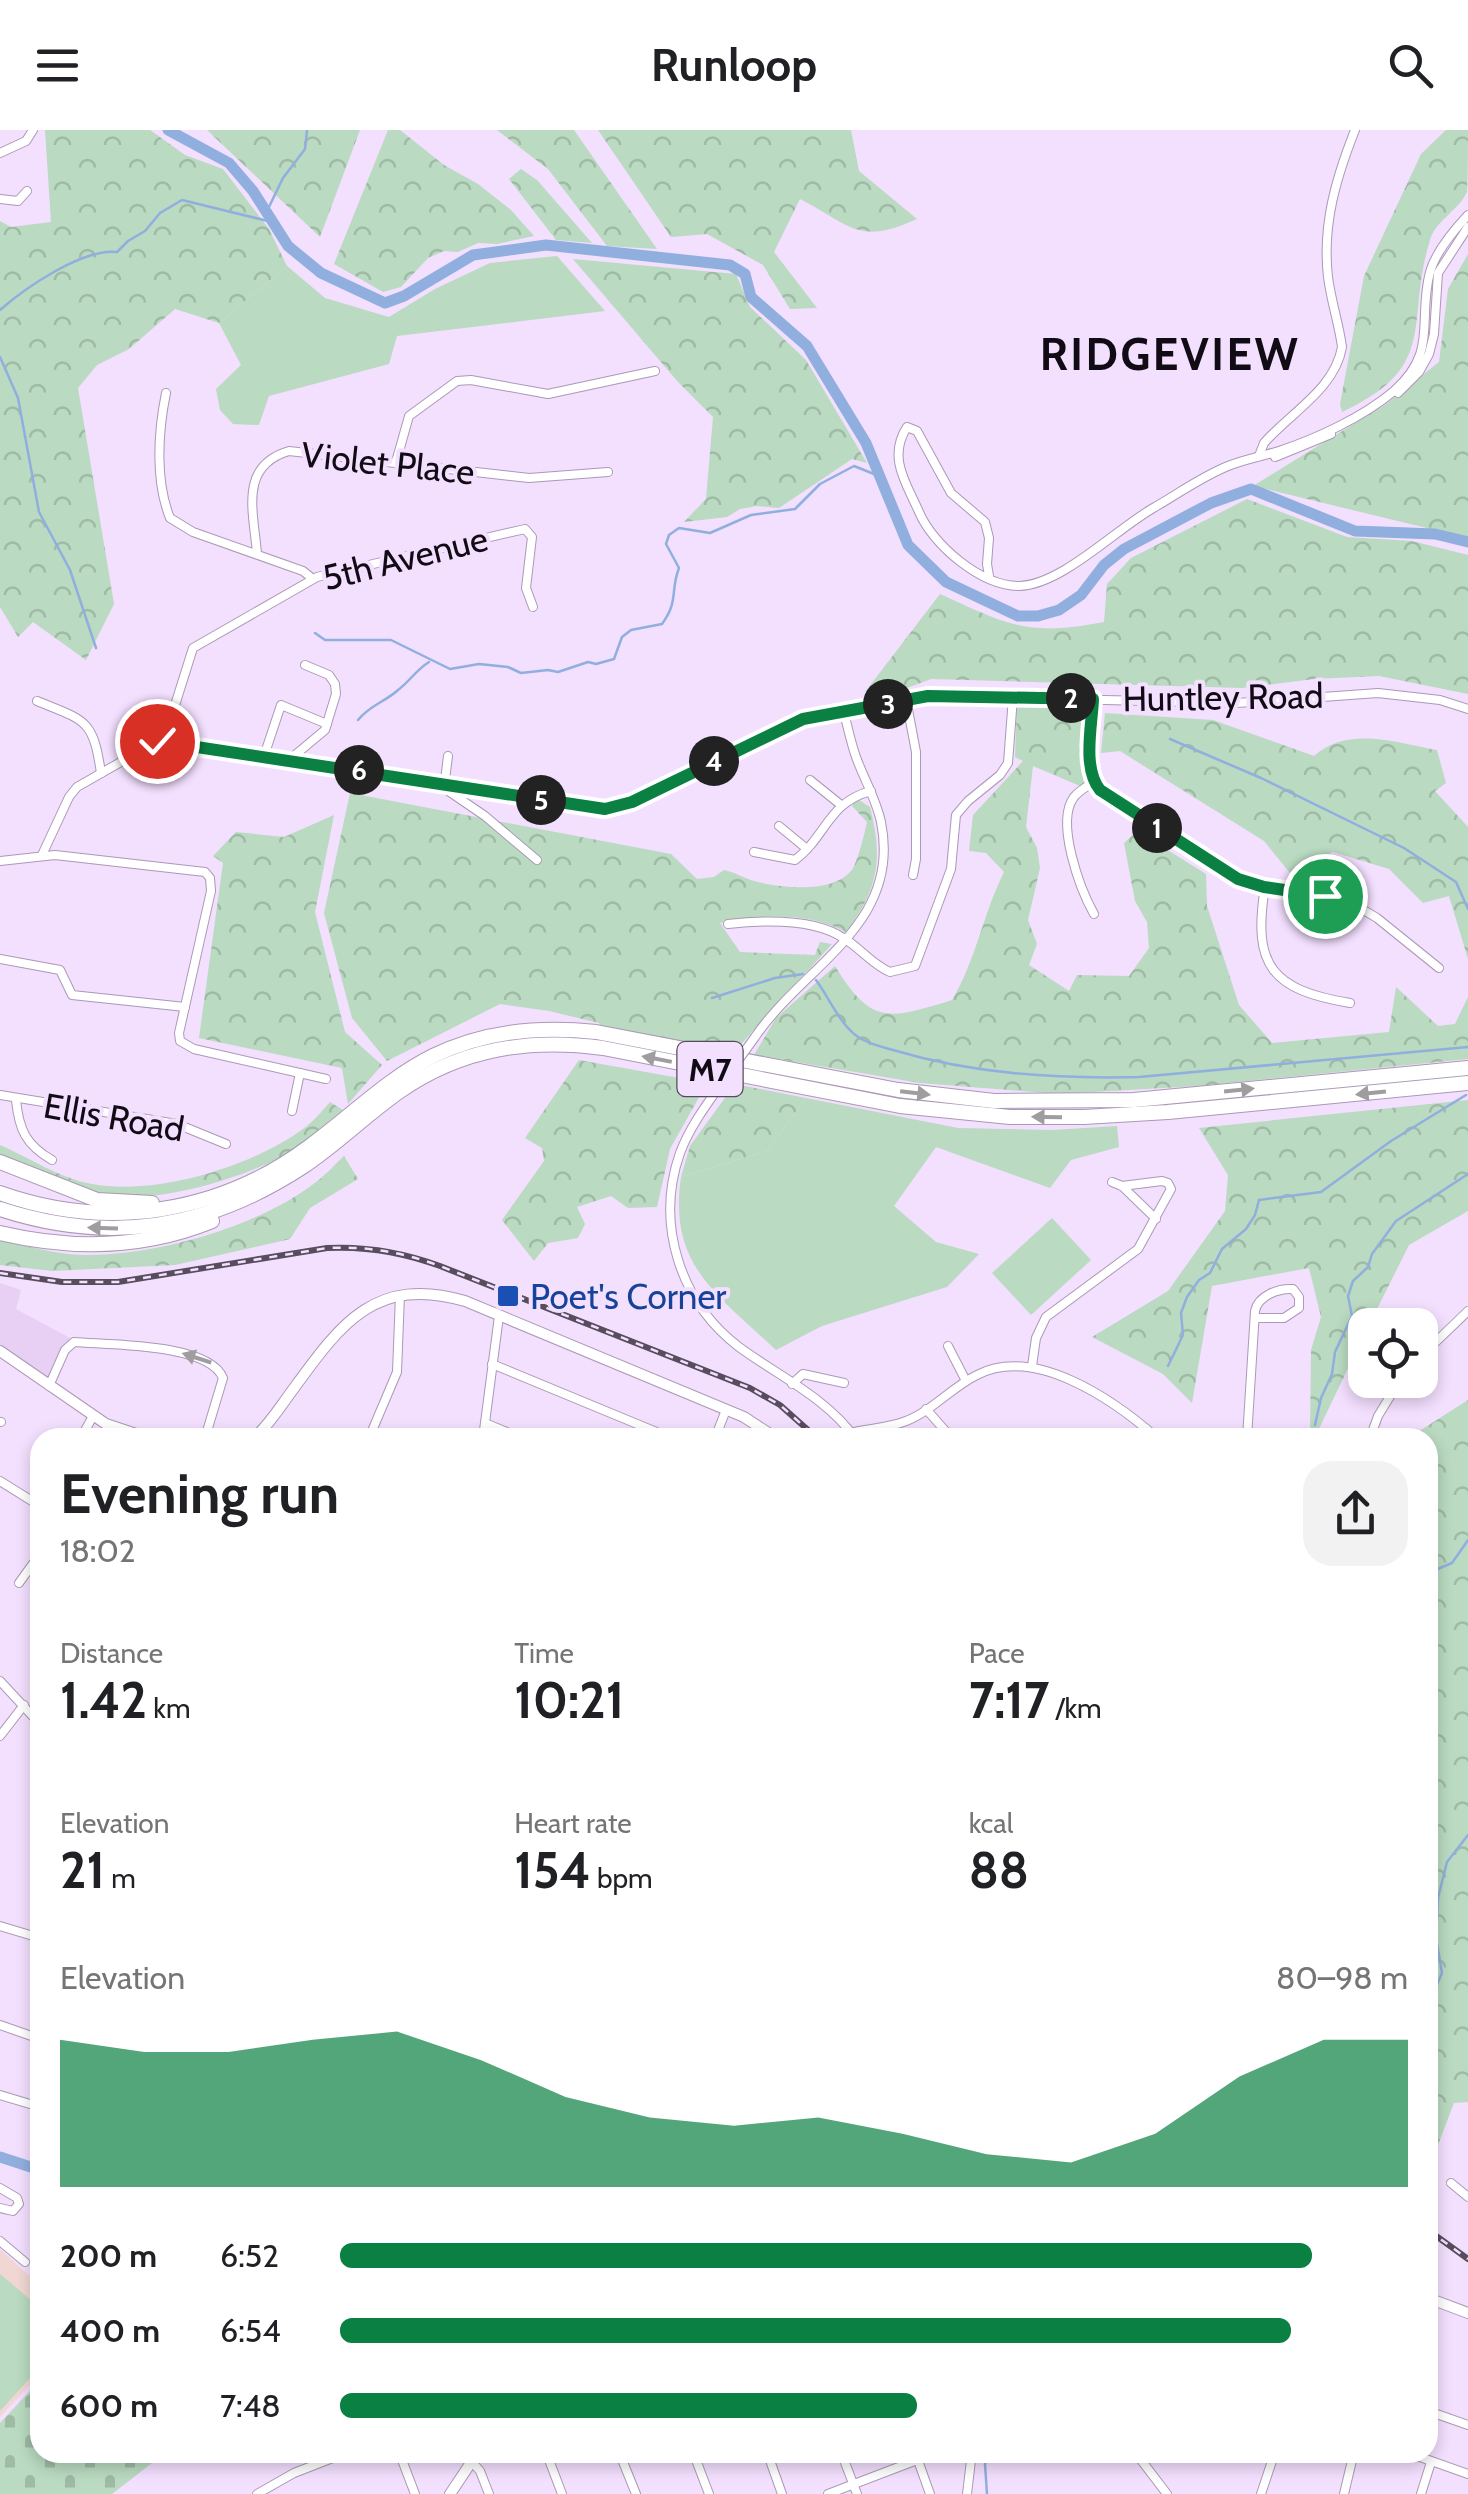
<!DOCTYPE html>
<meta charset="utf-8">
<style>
body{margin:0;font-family:Cabin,sans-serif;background:#f2f2f2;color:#202124;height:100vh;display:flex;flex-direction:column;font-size:38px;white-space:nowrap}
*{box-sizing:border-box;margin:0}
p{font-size:32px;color:#757577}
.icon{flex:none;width:55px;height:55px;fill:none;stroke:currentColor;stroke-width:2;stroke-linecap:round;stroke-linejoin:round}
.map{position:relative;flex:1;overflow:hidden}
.sheet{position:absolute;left:30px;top:1298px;width:1408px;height:1035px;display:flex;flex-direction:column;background:#fff;border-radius:30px;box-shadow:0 5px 15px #0003}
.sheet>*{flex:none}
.buttons{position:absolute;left:1348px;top:1178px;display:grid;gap:20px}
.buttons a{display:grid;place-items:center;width:90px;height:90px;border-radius:20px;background:#fff;box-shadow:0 5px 15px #0003;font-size:50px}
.pin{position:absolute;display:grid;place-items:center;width:85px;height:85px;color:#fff;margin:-42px;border:5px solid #fff;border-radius:50%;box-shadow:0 2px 10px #0007}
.km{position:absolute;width:50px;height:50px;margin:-25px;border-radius:50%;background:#222;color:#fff;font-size:28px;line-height:50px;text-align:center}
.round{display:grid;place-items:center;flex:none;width:105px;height:105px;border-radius:30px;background:#f2f2f2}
.headline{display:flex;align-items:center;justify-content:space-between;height:170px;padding:0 30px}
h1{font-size:55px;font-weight:800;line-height:75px}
.metrics{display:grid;grid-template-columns:repeat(3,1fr);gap:15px;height:170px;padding:10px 30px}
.metrics div{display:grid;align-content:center}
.metrics b{font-size:50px;font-weight:800}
.metrics small{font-size:28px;font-weight:400}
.metrics p{font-size:28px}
.chart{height:280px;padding:20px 30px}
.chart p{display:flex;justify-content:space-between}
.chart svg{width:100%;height:180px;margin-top:10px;fill:#0b8043;opacity:.7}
ul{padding:0 30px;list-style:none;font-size:32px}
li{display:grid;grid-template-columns:160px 120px 1fr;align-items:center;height:75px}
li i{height:25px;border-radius:12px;background:#0b8043}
header{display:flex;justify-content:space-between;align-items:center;height:130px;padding:0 30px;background:#fff;font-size:45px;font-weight:800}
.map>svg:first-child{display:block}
.built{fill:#e7d0f3}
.education{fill:#f1d7d3}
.green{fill:#badac1}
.forest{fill:url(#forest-crowns)}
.cemetery{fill:url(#cemetery-stones)}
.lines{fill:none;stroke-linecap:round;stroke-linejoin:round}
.stream{stroke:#91afde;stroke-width:2.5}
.river{stroke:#91afde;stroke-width:11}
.minor-casing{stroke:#ab99b5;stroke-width:10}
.secondary-casing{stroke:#ab99b5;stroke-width:12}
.motorway-casing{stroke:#ab99b5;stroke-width:16}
.minor{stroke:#fff;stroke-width:8}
.secondary{stroke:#fff;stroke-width:10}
.motorway{stroke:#fff;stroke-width:14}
.rail-casing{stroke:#574d5d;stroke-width:6}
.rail{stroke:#f3dffe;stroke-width:2.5;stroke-dasharray:8;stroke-linecap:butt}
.minor-bridge-casing{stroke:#ab99b5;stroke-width:10;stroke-linecap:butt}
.minor-bridge{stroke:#fff;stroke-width:8}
.oneway{fill:#a09da1}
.route-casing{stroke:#fff;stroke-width:20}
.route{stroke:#0b8043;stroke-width:12}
.transit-dot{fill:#1a4fb4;stroke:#f3dffe;stroke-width:4}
.labels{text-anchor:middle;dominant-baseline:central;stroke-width:8;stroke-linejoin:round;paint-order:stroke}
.shield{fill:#f3dffe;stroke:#554b5b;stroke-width:2.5}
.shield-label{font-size:32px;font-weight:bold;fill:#110b15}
.street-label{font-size:35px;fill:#110b15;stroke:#f3dffe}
.transit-label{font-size:35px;fill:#164399;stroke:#f3dffe;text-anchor:start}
.district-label{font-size:45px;font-weight:bold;letter-spacing:2.5px;fill:#110b15;stroke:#f3dffe}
</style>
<header><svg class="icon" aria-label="menu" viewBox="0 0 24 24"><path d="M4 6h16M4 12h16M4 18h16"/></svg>Runloop<svg class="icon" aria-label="search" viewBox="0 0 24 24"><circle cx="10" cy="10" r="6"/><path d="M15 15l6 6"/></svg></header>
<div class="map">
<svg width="1468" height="2364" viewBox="0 0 1468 2364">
<defs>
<pattern id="forest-crowns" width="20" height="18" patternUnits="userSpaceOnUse" patternTransform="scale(2.5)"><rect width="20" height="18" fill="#badac1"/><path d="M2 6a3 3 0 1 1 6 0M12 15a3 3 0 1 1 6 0" fill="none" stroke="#9fbaa5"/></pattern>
<pattern id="cemetery-stones" width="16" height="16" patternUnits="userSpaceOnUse" patternTransform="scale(2.5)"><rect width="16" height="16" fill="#badac1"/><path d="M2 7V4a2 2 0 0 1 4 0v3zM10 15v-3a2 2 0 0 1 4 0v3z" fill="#9fbaa5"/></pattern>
</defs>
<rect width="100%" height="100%" fill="#f3dffe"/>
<path class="built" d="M0,1153L21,1160L16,1179L70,1208L48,1253L0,1217Z"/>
<path class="education" d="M0,2119L40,2156V2244L0,2287Z"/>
<g class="green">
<path d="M557,126L605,181L397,206L389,234L269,266L259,295L233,294L220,280L216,259L241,235L219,193L287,136L325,168L389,187L435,159L490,133Z"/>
<path d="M806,968L958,998L1052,1000L1117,996L1119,1017L1071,1030L1050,1058L936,1017L894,1076L936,1112L979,1124L947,1157L822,1196L776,1220C718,1165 668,1136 681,1047L767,1021Z"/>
<path d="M1052,1088L1091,1130L1031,1185L992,1143Z"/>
<path d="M0,2144L40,2178V2237L0,2281Z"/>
</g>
<g class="forest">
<path d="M45,0H150L185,25L223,39L269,99L287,136L219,193L175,179L129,219L97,235L78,258L114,474L86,530L33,492L18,507L0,477V91L11,97L51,92Z"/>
<path d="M207,0H360L320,107Z"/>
<path d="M388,0H400L444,35L478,54L511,80L534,106L497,114L478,113L458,122L444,121L428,128L401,157L383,162L334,134Z"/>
<path d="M497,0H574L657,119L607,116L548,39Z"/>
<path d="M598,0H851L859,41L917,89C857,116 851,95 800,69L774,122L817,178L790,179L763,135L707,104L671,107Z"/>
<path d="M1446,0H1468C1468,14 1468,50 1467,62C1459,80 1435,91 1430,110C1404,194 1441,236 1342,282L1340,274L1364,146L1421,24Z"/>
<path d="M521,39L537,50L592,113L556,110L509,49Z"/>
<path d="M1468,124V408L1253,356L1386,274L1439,232L1448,159Z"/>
<path d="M573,129L736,144L750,177L806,230L867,333L852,329L779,378L757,376L740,379L727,387L684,392L706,369L713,287L678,252Z"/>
<path d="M1247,369L1347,407L1412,411L1468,425V564L1379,546L1314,549L1242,558L931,549L907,558L865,562L940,464C1008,495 1028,507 1104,492L1107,454L1131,428Z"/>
<path d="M1017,571L1088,573L1085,636L1089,650L1080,656L1033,636L1026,697L1037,718L1040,738L1028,790L1037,814L1029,835L1069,861L1077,845L1129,846L1149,818L1147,792L1135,771L1124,713L1137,701L1206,744L1207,776L1239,875L1272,913L1389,902L1396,857L1438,896L1455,894L1468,867V929L1198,956L1059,964L920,953L754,925L776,888L835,836C871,895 888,890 952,870C976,830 983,784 1004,742L986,723L969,721L973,685L1023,631L1015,627Z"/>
<path d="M1105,583L1213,590L1314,626C1348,595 1397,613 1437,620L1446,653L1435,661L1468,697V829L1449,766L1423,773L1389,739L1333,722L1290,743L1264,711L1120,621L1101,623Z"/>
<path d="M350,663L671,724L697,749L714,747L724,740C735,742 743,748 754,751C779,758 836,765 853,738C858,730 865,702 867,692L852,676L854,671L859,670L870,677C883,728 879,759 846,802C809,782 761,784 720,793L740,822L815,825L820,812L832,814L734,922L600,896L599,893L549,881L500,874L387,931L352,888L324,783Z"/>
<path d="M334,685L315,782L345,902L382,935L348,974L342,938L199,908L223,733L213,726L236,702L284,707Z"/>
<path d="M579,930L707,953L670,1019L657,1077L628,1078L611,1066L577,1077L585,1094L578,1108L548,1113L534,1131L502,1090L544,1031L542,1018L525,1008Z"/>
<path d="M735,954L806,968L767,1021L681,1047L690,1016Z"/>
<path d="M1468,970V1081L1409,1115L1369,1195H1365V1203L1315,1307H1310L1311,1220L1321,1187L1309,1138L1212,1156L1192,1273L1163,1244L1092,1207L1168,1161L1225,1081L1228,1045L1199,998Z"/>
<path d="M330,972L343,980C323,995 303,1015 281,1027C240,1049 154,1074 109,1066C70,1059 35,1040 0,1024V1015C30,1028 59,1048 92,1054C156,1066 251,1037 303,999C313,992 322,981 330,972Z"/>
<path d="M344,1026L358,1049L310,1078L290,1109L175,1135L52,1141L0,1135V1110C27,1115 56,1125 83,1125C155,1126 259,1097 316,1052C326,1045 335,1034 344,1026Z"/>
<path d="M1468,1270V1972L1454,1973L1428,2041V1308L1410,1307Z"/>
</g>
<path class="cemetery" d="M40,2250V2322L165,2323L112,2364H0V2293Z"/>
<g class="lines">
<g class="stream">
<path d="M267,81L283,48L305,19L307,0"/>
<path d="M0,180C25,158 83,118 117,122L128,111L145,101L160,83L182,70L276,93"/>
<path d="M0,227L18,268L39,382L70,440L96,518"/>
<path d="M315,503L325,510H391L450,539L479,534L508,537L521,543L548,540L558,542L588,532L596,534L614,529L622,507L631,500L662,494C679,471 670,461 679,438L666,414L669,405L679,398L710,403L751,385L795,379L820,354L854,336L879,346"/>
<path d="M358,590C370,575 385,572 398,560C410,551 416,540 429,532"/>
<path d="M1170,609L1261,648L1404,718L1456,752L1468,779"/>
<path d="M816,850C828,866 836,887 851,901C861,912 879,916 893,920C973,944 1056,949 1139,947L1468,917"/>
<path d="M712,868L775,848L803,844"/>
<path d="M1168,1236L1183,1205L1181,1183L1187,1167L1199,1150L1210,1143L1222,1119L1246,1099L1255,1085L1259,1070L1321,1062L1391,1011L1466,965"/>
<path d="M1315,1295L1321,1268L1332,1244L1335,1222L1352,1186L1348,1166L1353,1151L1368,1137L1372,1124L1396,1091L1468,1044"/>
<path d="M1428,1443L1452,1433L1468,1410"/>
<path d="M1428,1875L1442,1843L1436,1808L1438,1768L1447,1732L1468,1705"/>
<path d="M987,2364L985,2334L988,2322"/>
</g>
<g class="river">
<path d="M168,0L229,33L253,61L288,116L321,143L385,173L404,166L473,125L546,115L730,135L745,144L751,167L807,216L866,313L908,415L946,452L1018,486H1038L1059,480L1081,465L1104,435L1124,419L1211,373L1251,359L1355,401L1435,404L1468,412"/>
<path d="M0,2027L40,2040"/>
</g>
<defs>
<g id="minor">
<path d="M0,23L26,11L33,0"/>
<path d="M0,69L18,71L27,61"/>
<path d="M166,263C158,302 155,351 170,388L193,402L303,441L313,449"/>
<path d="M1398,263L1419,242L1429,224L1434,204L1438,143L1468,97"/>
<path d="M1259,326L1264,313C1290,283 1335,259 1342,217C1339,194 1331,171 1328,147C1322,95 1336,48 1355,0"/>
<path d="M1275,327L1331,304"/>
<path d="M396,332L409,286L457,251L471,250L548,264L655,241"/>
<path d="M257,424C254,383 238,336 289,321L529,348L608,342"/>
<path d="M989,446L987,434L989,408L985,392L951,363L917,301L907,297C887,328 907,354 919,382C933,415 981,456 1019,456C1062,455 1117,398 1155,377C1179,363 1203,346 1228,336C1245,329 1263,326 1279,321C1318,308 1363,287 1394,261C1439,221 1417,191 1430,142C1436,121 1453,101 1468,85"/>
<path d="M906,569L916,622V729L913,745"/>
<path d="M1093,569C1092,595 1083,638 1100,660L1238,749L1355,775L1377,788L1439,838"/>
<path d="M37,571C86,591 93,589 101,643"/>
<path d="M164,610L193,518L317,447L525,399L532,407L526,458L533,477"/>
<path d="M264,626L281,575L327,594"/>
<path d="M448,626L444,658L485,686L537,730"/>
<path d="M289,630L325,600L336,564L335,554L329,545L305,535"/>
<path d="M810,650L841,675"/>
<path d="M1094,652C1087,656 1079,661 1074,667C1055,692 1080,759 1094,784"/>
<path d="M779,696L807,719"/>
<path d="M754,722L795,730C826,707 828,672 871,661"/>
<path d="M42,725L69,667L77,657L154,613L164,610L605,679L632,672L788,594L928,566L1237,573L1378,563L1440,570L1468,579"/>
<path d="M0,731L55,725L205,742L210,748L211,761L179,903L180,911L194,919L326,949"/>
<path d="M1265,757C1252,836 1272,860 1350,873"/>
<path d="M728,794C764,790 815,788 845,809C861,819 873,835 890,842L915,836L951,739L956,685L968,671L1000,645L1008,633L1013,567"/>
<path d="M0,829L60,840L72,865L185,877"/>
<path d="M755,907C804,835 902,795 881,692C876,669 864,649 856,627C851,613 848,598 844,583"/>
<path d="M719,957C704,978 689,999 680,1023C655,1094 680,1172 739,1217C777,1245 827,1268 855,1308"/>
<path d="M0,965L177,994L226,1014"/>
<path d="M16,970C19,1000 26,1015 52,1030"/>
<path d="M292,981L300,943"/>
<path d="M1112,1052L1122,1056L1156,1089"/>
<path d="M948,1216L966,1251"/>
<path d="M1420,1227L1468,1181"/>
<path d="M492,1234L671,1308"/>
<path d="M1032,1236L1036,1208L1046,1187L1138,1119L1171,1059L1168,1053L1162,1051L1122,1056"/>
<path d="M792,1254L803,1244L844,1253"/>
<path d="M49,1256L65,1220L74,1212C108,1215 209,1213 223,1248L205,1308"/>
<path d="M926,1279L948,1304"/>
<path d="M0,1292H1"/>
<path d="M485,1293L521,1308"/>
<path d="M81,1308L93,1286"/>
<path d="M369,1308L397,1242L400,1165"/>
<path d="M483,1308L499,1186"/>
<path d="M715,1308L726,1280"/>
<path d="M838,1308C860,1297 884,1300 906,1291C932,1281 952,1257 977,1245C1035,1215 1114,1270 1157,1308"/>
<path d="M1247,1308L1255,1181C1258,1166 1278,1158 1293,1159L1299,1167V1178L1284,1188H1255"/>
<path d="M1370,1308L1378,1286L1400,1250"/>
<path d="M0,1351L40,1376"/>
<path d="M19,1453L40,1424"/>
<path d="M0,1551L40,1594"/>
<path d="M0,1606L24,1575"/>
<path d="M0,1796L40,1808"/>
<path d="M0,1895L40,1909"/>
<path d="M0,1965L40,1977"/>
<path d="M1451,2053L1468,2067"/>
<path d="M0,2058L17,2068L19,2074L13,2081L0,2078"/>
<path d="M0,2111L25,2132"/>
<path d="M1428,2281L1468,2295"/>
<path d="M399,2322L415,2364"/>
<path d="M546,2322L562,2364"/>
<path d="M619,2322L636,2364"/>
<path d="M693,2322L709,2364"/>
<path d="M767,2322L782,2364"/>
<path d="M841,2322L857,2364"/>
<path d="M915,2322L930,2364"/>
<path d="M1135,2322L1167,2364"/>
<path d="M1406,2322L1468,2344"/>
<path d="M472,2332L480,2341L489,2364"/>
<path d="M257,2364L294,2343L348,2322"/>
<path d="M828,2364L938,2322"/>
<path d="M967,2364L972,2322"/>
<path d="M1261,2364L1275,2322"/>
<path d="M1344,2364L1354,2322"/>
<path d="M1421,2364L1431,2332"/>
</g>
<g id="secondary">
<path d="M0,1221L106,1294L148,1308"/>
<path d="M254,1308C268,1296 278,1280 289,1265C338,1198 372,1144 465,1171L744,1287L776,1308"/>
<path d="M1428,2168L1468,2183"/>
<path d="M450,2364L478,2322"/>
</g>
<g id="motorway">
<path d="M0,1032L97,1070L152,1073"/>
<path d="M0,1063C107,1101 219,1084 310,1016C351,986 387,949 433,926C484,901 541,896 596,902L898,960L994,971L1134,970L1468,938"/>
<path d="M0,1079C110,1115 208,1099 304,1036C338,1013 367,984 400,961C462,918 530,908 603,918L900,976L1010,987H1084L1168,982L1468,953"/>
<path d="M0,1103C72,1120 143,1119 212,1091"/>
</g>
</defs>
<use href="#minor" class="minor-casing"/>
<use href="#secondary" class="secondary-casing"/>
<use href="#motorway" class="motorway-casing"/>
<use href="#minor" class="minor"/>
<use href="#secondary" class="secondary"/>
<use href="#motorway" class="motorway"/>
<defs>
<g id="rail">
<path d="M0,1143L62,1152H118L327,1118C366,1116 402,1122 440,1136L750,1258L780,1275L817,1308"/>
<path d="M1428,2100L1468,2129"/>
</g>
</defs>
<use href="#rail" class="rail-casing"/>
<use href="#rail" class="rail"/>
<defs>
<path id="minor-bridge" d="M719,957L755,907"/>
</defs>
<use href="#minor-bridge" class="minor-bridge-casing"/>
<use href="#minor-bridge" class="minor-bridge"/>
</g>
<defs><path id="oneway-solid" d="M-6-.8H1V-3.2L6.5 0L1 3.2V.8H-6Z" transform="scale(2.5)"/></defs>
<g class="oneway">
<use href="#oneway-solid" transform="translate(657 929) rotate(-169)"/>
<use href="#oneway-solid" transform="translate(1239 960) rotate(-6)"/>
<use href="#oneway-solid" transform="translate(915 963) rotate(7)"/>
<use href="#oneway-solid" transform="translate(1371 963) rotate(174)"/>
<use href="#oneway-solid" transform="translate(1047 987) rotate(-179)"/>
<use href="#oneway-solid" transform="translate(103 1098) rotate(-178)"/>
<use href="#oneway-solid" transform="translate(197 1228) rotate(-162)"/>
</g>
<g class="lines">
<defs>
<path id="route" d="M157,611L605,679L632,672L803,589L928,566L1093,569C1092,595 1082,638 1100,660L1238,749L1264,757L1325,766"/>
</defs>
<use href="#route" class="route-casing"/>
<use href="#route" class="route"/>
</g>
<rect class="transit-dot" x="496" y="1154" width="24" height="24" rx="5"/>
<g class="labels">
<rect class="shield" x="677.5" y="912" width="65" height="54" rx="8"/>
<g class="shield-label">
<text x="710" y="939">M7</text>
</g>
<g class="street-label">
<text transform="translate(388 333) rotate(6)">Violet Place</text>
<text transform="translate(405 428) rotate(-14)">5th Avenue</text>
<text transform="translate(1223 567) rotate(-1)">Huntley Road</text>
<text transform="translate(114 987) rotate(10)">Ellis Road</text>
</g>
<g class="transit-label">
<text x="530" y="1166">Poet's Corner</text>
</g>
<g class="district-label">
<text x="1170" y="224">RIDGEVIEW</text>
</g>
</g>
</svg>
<div class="buttons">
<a><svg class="icon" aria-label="locate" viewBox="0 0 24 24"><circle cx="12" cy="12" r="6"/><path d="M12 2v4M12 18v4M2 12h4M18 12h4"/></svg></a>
</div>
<div class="pin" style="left:1325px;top:766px;background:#1e9e55"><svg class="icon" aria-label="arrive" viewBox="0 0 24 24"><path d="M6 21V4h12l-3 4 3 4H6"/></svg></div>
<div class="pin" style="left:157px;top:611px;background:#d93025"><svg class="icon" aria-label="check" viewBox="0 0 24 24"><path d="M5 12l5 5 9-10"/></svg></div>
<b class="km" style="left:1157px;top:698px">1</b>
<b class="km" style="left:1071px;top:568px">2</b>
<b class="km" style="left:888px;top:574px">3</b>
<b class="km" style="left:714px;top:631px">4</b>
<b class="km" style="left:541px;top:670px">5</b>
<b class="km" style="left:359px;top:640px">6</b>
<section class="sheet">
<div class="headline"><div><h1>Evening run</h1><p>18:02</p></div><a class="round"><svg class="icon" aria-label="share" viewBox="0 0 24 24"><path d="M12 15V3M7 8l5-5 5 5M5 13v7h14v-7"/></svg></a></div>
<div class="metrics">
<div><p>Distance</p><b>1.42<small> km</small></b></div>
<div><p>Time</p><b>10:21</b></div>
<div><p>Pace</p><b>7:17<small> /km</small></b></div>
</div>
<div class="metrics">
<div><p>Elevation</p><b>21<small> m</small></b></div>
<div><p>Heart rate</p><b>154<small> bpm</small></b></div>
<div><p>kcal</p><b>88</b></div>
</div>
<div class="chart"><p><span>Elevation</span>80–98 m</p>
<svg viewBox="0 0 160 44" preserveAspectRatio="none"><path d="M0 44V8L10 11L20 11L30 8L40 6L50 13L60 22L70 27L80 29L90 27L100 31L110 36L120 38L130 31L140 17L150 8L160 8V44z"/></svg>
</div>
<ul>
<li><b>200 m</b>6:52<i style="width:91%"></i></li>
<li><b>400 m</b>6:54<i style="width:89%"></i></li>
<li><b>600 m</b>7:48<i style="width:54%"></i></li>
</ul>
</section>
</div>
